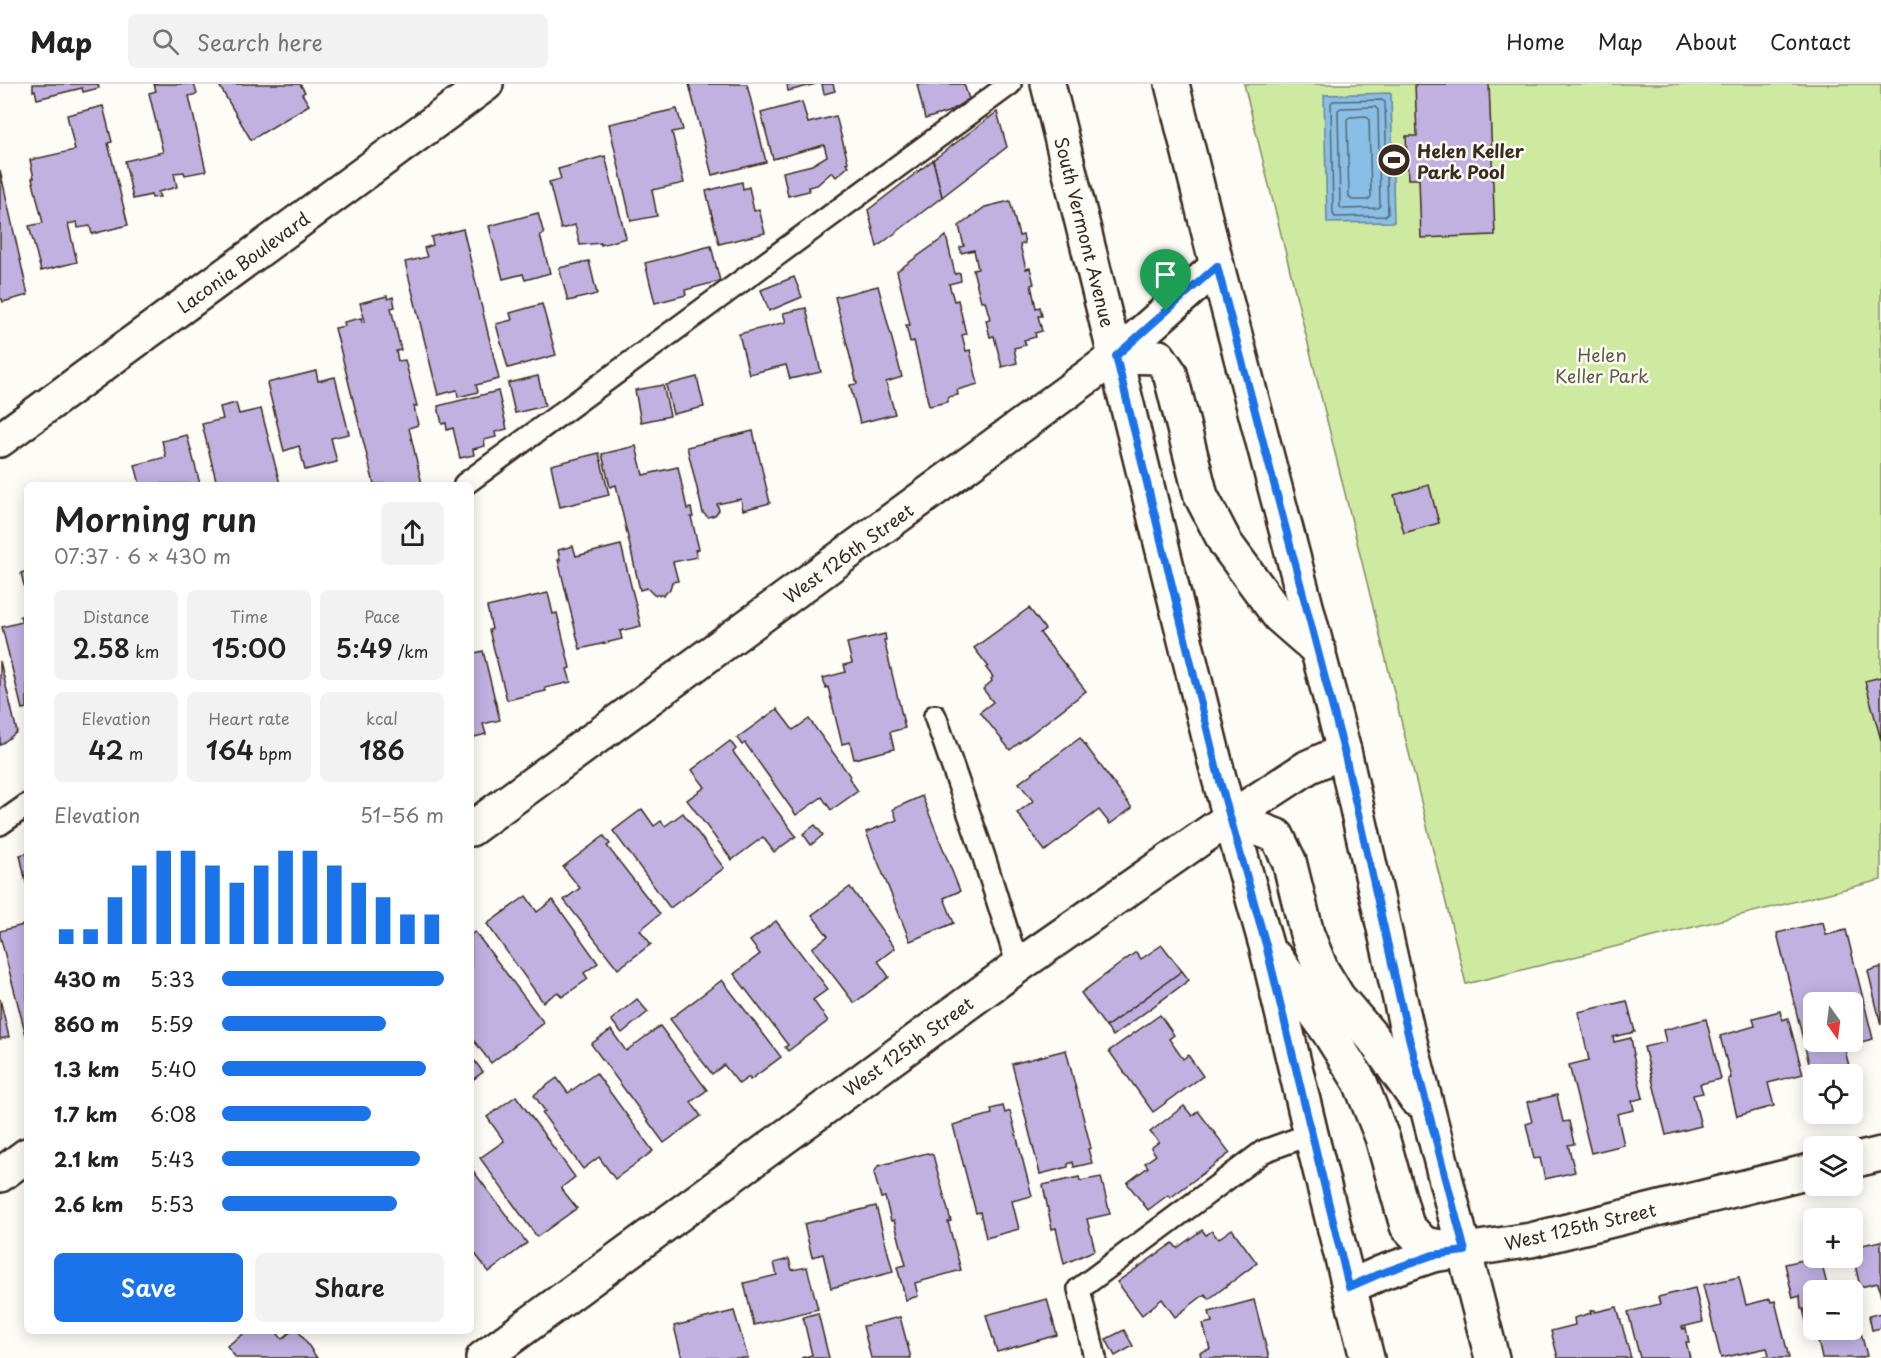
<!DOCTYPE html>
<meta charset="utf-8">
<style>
body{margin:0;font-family:"Playpen Sans",sans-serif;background:#f2f2f2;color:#222;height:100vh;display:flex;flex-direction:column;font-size:22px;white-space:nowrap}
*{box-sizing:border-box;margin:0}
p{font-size:20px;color:#767676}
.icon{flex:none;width:33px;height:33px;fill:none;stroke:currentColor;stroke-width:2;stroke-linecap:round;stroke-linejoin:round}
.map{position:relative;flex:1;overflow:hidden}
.panel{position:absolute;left:24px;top:398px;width:450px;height:852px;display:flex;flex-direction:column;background:#fff;border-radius:9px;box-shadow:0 3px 15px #0003}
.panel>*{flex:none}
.needle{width:39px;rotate:166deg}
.tools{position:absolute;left:1803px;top:908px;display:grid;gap:12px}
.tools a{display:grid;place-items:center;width:60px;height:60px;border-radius:9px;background:#fff;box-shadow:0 3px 15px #0003;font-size:30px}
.pin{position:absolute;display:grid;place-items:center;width:51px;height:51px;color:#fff;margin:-62px -26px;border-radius:50% 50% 50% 0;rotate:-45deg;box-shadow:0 0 6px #0007}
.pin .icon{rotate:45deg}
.round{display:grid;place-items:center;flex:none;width:63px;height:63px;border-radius:9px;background:#f2f2f2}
.head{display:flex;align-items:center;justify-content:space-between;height:102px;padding:0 30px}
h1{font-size:33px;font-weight:600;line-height:45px}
.stats{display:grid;grid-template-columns:repeat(3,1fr);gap:9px;height:102px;padding:6px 30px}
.stats div{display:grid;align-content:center;border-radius:9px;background:#f2f2f2;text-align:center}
.stats b{font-size:26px;font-weight:600}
.stats small{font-size:16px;font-weight:400}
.stats p{font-size:16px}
.chart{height:168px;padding:12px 30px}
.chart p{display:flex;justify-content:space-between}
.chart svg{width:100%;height:108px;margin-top:6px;stroke:#1a73e8;stroke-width:6}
.button{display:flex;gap:12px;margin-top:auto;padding:12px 30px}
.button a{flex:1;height:69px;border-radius:9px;background:#1a73e8;color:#fff;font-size:24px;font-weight:600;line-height:69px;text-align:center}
.button a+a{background:#f2f2f2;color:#222}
ul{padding:0 30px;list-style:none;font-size:20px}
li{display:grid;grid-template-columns:96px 72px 1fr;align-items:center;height:45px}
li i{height:15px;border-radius:8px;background:#1a73e8}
header{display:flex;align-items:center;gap:36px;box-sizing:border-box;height:84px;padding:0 30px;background:#fff;border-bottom:2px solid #e0e0e0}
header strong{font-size:28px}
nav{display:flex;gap:33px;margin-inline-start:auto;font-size:21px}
.search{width:420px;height:54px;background:#f2f2f2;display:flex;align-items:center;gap:15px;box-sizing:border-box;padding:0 21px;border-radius:9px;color:#767676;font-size:22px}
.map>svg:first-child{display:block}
.green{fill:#ceeaa1;stroke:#848a60;stroke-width:1.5}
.water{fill:#89bfe6;stroke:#6a8396;stroke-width:1.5}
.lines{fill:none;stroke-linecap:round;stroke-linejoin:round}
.shore{stroke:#5a666e;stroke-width:1.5}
.building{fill:#c0b1e1;stroke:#3b2a1e;stroke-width:1.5;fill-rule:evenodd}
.service-casing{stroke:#3b2a1e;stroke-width:26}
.minor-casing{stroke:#3b2a1e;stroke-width:38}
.tertiary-casing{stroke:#3b2a1e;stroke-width:38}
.primary-casing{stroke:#3b2a1e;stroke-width:38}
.service{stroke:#fdfcf7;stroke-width:21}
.minor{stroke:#fdfcf7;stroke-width:33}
.tertiary{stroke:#fdfcf7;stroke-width:33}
.primary{stroke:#fdfcf7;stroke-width:33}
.route-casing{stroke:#fff;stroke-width:12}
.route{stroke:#1a73e8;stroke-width:8}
.labels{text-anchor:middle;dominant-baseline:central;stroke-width:5;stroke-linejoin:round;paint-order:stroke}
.poi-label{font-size:18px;font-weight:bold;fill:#3b2a1e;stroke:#fdfcf7;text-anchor:start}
.street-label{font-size:18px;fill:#3b2a1e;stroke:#fdfcf7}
.park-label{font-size:18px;fill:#605a3f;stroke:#fdfcf7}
</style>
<header>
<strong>Map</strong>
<div class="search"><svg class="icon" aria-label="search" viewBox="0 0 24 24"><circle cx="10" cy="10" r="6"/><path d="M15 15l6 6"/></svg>Search here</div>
<nav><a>Home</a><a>Map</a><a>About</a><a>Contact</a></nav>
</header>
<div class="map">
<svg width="1881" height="1274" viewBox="0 0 1881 1274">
<rect width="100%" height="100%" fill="#fdfcf7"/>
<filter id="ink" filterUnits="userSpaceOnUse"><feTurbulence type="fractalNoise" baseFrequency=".0167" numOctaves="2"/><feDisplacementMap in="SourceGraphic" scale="12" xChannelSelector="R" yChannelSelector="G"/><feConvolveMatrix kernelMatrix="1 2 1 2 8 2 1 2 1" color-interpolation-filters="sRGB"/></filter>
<g filter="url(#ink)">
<path class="green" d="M1244,0H1881V796L1466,900Z"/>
<path class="water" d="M1391,9L1394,138L1327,139L1324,11Z"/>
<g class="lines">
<g class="shore">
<path d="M1382,16L1385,18L1388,130L1385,132L1335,133L1333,130L1331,19L1333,17Z"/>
<path d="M1375,23L1378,26L1380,122L1378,124L1343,125L1340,123L1338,26L1341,24Z"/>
<path d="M1366,32L1369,35L1371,113L1368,116H1352L1349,113L1347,35L1350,33Z"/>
</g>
</g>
<g class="building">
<path d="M33,0H98L99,4L83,8L82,4L37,15L35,6L33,7Z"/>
<path d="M154,0H194L197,10L189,12L206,87L185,91L184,88L174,89L177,103L158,108L160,113L152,114L151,111L133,115L125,77L163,68L149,9L156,7Z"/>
<path d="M225,0H300L305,8L302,10L309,21L251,56L220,3Z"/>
<path d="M689,0H747L766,78L712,91Z"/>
<path d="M787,0H816L788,7Z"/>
<path d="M822,0H833L835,7L824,10Z"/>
<path d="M917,0H964L969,15L948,28L925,35Z"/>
<path d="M1415,0H1489L1495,151L1421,154L1419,95H1408L1406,52H1417Z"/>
<path d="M802,18L808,39L836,32L848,78L846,79L849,82L836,93L832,88L817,101L808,103L809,107L788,112L783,88L812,81L827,72L824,61L773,75L761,29Z"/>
<path d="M103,22L112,58L108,59L128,141L92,150L90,142L78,144L77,138L68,140L77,178L41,187L29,142L43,139L32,94H34L30,76L75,66L67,31Z"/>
<path d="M677,25L683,46L672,48L684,99L652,106L657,132L631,137L609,40Z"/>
<path d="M997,28L1007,63L942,113L933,76Z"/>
<path d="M605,72L626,154L601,161V159L580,161L575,141L561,145L549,98L561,95L558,85Z"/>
<path d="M933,76L942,113L877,163L868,126Z"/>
<path d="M0,86L28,211L3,218L2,215H0Z"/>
<path d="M742,98L743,105L749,103L754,127L759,125L765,149L719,160L706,107Z"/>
<path d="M1010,117L1019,152L1023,151L1025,159L1020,161L1026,185L1030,184L1034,200L1031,201L1036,224L1040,223L1042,232H1038L1042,247L1035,249L1036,253L1024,256L1026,261L1014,264L1017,279L1002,283L994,252L990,253L986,236L990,235L985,217H981L973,186L978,185L974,166L961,169L960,163L964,162L959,142L985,123Z"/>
<path d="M538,129L544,150L540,151L550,189L525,196L523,190L503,195L489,142Z"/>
<path d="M463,145L499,295L476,301L478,308L458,313L457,306L438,311L405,178L427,173L424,164L433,161L431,153Z"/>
<path d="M946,152L955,190L960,189L961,197L949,200L954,217L958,216L966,250L962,251L966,267L970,266L978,300L957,306L958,311L948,313V318L929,322L914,257L910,258L906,241H910L897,187Z"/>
<path d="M711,162L720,197L685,206L686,211L655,219L645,179Z"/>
<path d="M589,177L597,210L568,217L559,184Z"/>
<path d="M794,193L802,213L769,227L761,206Z"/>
<path d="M878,202L902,293L886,298L895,330L860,339L850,301L857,300L835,213Z"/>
<path d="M387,212L388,215L393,213L395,223L391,224L401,266L396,267L398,277L405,276L417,322H414L418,341L409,344L422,400H374L335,244L345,242L344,238L361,234L362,238L365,237L360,219Z"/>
<path d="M542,220L556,271L508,284L496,240L512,236L510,229Z"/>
<path d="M806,224L821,288L790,295L786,281L749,290L739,250L786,238L783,229Z"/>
<path d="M316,287L318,297L335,293L349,350L331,354L337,378L305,386L299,362L284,367L267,299Z"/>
<path d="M538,292L545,322L515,329L508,299Z"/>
<path d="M697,293L704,323L673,330L666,301Z"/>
<path d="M663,301L670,332L641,338L635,306Z"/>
<path d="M498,307L507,345L495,348L496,353L484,356L485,362L473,365L474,371L460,374L453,344L447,346L446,339L442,340L438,322Z"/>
<path d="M236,319L239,330L261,325L280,400H217L202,340L223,335L220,323Z"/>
<path d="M753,347L770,419L743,426L741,415L717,420L719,426L715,431L708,433L703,429L687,363Z"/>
<path d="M187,351L200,400H140L135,381L166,373L162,357Z"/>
<path d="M636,362L643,391L678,383L687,425L691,424L693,433H691L699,465L695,466L697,473L673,478L678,497L672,498L670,505L664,511H654L647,504L640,506L616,401L610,403L602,370Z"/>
<path d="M599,369L609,411L560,423L551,381Z"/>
<path d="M1429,401L1439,439L1404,449L1394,411Z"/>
<path d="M621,461L641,542L620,547L622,555L580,565L558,476H560L558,466L573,462L576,472Z"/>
<path d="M27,487V513L21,489Z"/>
<path d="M548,509L553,530L557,529L570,584L567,585L571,598L545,604L546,607L507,616L489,546L492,545L487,523Z"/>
<path d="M1029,524L1045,545L1040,549L1086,607L1010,666L980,628L993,618L983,605L992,597L991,595L993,593L986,584L988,582L974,564Z"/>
<path d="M27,531V624L22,625L2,543L22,538L20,532Z"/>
<path d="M885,550L886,556H884L905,644L890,648L894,665L854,675L850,658L842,660L828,603L826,604L823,594L846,588L844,581L852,579L847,559Z"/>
<path d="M483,567L500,636L483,640L486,650L471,654V570Z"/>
<path d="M0,577L17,648L0,661Z"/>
<path d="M1881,593V656L1865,597Z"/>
<path d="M777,625L793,646L809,635L850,692L849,694L858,707L831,726L822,713L796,731L745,659L742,661L737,654Z"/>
<path d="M1080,654L1132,724L1110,740L1099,726L1045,767L1017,729L1033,717L1019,699Z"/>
<path d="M730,657L736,665L733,668L796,752L774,768L763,753L732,776L687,716L705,703L692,686Z"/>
<path d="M922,712L960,807L944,814L954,839L910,857L866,748L897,736L893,725Z"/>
<path d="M642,725L654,742L661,737L665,742L683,729L724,784L670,824L613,747Z"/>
<path d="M815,741L823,751L811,761L803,750Z"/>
<path d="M604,752L610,760L607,762L660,830L640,846L651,860L618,885L564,816L580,804L563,783Z"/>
<path d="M27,769V803L20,771Z"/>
<path d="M850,803L895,864L878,877L889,893L854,919L812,864L828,852L812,831Z"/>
<path d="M526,812L537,828L553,816L598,879L584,889L588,895L562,913L558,908L543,918L487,840Z"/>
<path d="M776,837L828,905L813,916L828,937L788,967L785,963L788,961L734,890L760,870L750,857Z"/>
<path d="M1823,838L1826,851L1846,846L1873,955L1844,962L1851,990H1814V1000L1777,849ZM1814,918H1852V957H1814Z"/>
<path d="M27,840V955L0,852V847Z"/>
<path d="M475,848L544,939L491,979L471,953V850Z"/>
<path d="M1162,861L1182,887L1106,943L1081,909L1136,868L1141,875Z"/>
<path d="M1881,883V941L1868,887Z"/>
<path d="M1182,887L1189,896L1113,952L1106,943Z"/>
<path d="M722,896L781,973L750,996L749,993L739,1000L724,981L712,990L670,935Z"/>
<path d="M0,915L9,953L0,955Z"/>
<path d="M637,915L648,928L622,949L611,936Z"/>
<path d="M1627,917L1635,948L1613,953L1614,958L1631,954L1634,971H1633L1643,1014L1632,1017L1634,1026L1617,1030L1624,1061L1591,1069L1569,981L1589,976L1578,928Z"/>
<path d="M1780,927L1782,936L1788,934L1803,990L1768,999L1774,1022L1737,1032L1728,995L1731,994L1720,952L1755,942L1753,934Z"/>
<path d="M1160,931L1174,951L1169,955L1183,975L1188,971L1203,992L1153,1028L1109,967Z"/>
<path d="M1706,935L1721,995L1700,1000L1703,1009L1693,1011L1701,1042L1666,1051L1644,963L1666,958L1663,946Z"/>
<path d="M660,942L707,1006L691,1018L701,1032L664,1059L591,960L611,946L626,967Z"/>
<path d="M1066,966L1091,1064L1088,1065L1092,1079L1074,1083L1073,1078L1068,1080V1083L1040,1090L1012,980Z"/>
<path d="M471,972L483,988L471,997Z"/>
<path d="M596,989L653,1067L615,1095L599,1073L583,1085L542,1029L545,1027L534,1011L557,994L568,1009Z"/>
<path d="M1557,1011L1563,1038L1569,1037L1574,1060L1568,1061L1575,1088L1545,1095L1540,1074L1534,1075L1526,1040L1532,1038L1527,1018Z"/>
<path d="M516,1012L575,1093L561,1104L577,1124L537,1153L480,1074L504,1057L487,1033Z"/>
<path d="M1003,1022L1005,1029L1010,1027L1032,1112L1012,1117L1019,1145L986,1154L980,1128L976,1129L953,1041L992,1030L991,1025Z"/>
<path d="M1184,1022L1192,1032L1198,1027L1230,1069L1170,1114L1168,1111L1148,1126L1127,1099L1148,1083L1145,1079L1156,1071L1151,1064L1159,1058L1150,1048Z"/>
<path d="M927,1069L933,1071L951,1137L948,1138L961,1186L915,1199L918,1212L906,1216L897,1183L906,1181L894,1136L891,1137L885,1113L881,1114L874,1089L878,1082Z"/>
<path d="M471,1080L473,1083L471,1084L527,1159L489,1188L473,1167L471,1168Z"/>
<path d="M1079,1093L1080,1097L1101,1093L1110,1130L1087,1135L1095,1166L1064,1180L1056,1144L1052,1145L1043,1101Z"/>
<path d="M876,1122L893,1188L831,1204L823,1170L812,1173L804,1140Z"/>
<path d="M1232,1145L1257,1179L1209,1215L1205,1210L1175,1233L1162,1215L1142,1231L1117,1198L1173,1159L1177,1164L1202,1146L1206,1151L1212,1147L1218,1155Z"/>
<path d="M1881,1157V1213L1878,1199L1860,1203L1852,1167V1163Z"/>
<path d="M1816,1173H1820L1828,1205L1814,1206V1240L1807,1241L1803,1225H1801L1800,1212L1793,1214L1785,1180Z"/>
<path d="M789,1175L792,1186L807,1183L818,1225L754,1241L744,1199L777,1191L774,1179Z"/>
<path d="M1739,1193L1746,1221L1770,1215L1771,1218L1775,1217L1789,1274H1760L1769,1271L1767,1264L1721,1274L1703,1201Z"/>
<path d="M1695,1204L1703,1238L1682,1243L1683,1245L1686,1244L1689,1258H1686L1690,1274H1640L1628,1228L1660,1220L1658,1213Z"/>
<path d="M1852,1214L1867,1272L1858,1274H1822L1815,1245H1852Z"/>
<path d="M1047,1215L1057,1251L997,1268L986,1231Z"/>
<path d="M1254,1216L1269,1274H1201L1200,1268L1210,1265L1203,1240L1212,1238L1209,1228Z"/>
<path d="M1617,1223L1631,1274H1558L1551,1247L1575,1241L1574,1234L1591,1229L1590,1227L1595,1226V1228Z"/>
<path d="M734,1227L748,1274H682L674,1242Z"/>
<path d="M818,1229L829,1274H801L812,1271L803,1233Z"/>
<path d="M1881,1229V1244L1872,1246L1869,1232Z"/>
<path d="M900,1233L911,1274H871L863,1242Z"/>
<path d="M249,1246H275L282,1255L293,1246H298L317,1274H236L227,1262Z"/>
<path d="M1124,1246L1133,1262L1115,1272L1106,1255Z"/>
</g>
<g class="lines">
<defs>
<g id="service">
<path d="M465,400L1010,0"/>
<path d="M935,632L983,770L1018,882"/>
<path d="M0,740L27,721"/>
<path d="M1095,1274L1079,1205L1264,1067L1311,1050"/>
</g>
<g id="minor">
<path d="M471,745L1116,272L1217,182"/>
<path d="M1852,1077L1881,1070"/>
<path d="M0,1091L27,1071"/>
<path d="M1349,1203L1383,1188L1433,1171L1531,1156L1814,1086"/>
<path d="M483,1274L1018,882L1230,734L1308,683L1344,667"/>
</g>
<path id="tertiary" d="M0,356L486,0"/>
<g id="primary">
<path d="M1048,0L1219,694L1266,861L1311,1050L1367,1274"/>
<path d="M1172,0L1217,182L1344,667L1407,946L1492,1274"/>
<path d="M1116,272L1159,273L1170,289L1201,412L1226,460L1279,532L1319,567"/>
<path d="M1230,734L1277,752L1289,777L1307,850L1321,885L1338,913L1373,954L1416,1015"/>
<path d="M1276,874L1328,947L1360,998L1382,1053L1407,1142L1424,1160L1465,1167"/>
</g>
</defs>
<use href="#service" class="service-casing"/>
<use href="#minor" class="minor-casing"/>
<use href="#tertiary" class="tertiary-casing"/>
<use href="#primary" class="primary-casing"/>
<use href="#service" class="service"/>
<use href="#minor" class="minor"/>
<use href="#tertiary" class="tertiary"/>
<use href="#primary" class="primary"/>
</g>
</g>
<g class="lines" filter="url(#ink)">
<defs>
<path id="route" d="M1217,182L1344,667L1407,946L1465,1167L1433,1171L1379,1190L1349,1203L1266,861L1219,694L1116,272Z"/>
</defs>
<use href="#route" class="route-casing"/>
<use href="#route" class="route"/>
</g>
<defs>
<symbol id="stadium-disc" viewBox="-11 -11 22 22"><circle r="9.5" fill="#3b2a1e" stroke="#fdfcf7"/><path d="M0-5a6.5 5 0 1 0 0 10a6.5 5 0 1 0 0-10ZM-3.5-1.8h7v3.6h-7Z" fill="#fff"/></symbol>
</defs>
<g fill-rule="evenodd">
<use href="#stadium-disc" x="1375" y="57" width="38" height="38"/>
</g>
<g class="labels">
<g class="poi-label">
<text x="1417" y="66">Helen Keller<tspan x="1417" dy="21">Park Pool</tspan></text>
</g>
<g class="street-label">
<text transform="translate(1085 148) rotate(76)">South Vermont Avenue</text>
<text transform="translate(243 178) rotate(-36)">Laconia Boulevard</text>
<text transform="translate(848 469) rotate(-36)">West 126th Street</text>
<text transform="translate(908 962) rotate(-36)">West 125th Street</text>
<text transform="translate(1580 1142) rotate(-13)">West 125th Street</text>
</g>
<g class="park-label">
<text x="1602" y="270">Helen<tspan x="1602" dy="21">Keller Park</tspan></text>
</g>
</g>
</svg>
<div class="tools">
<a><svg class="needle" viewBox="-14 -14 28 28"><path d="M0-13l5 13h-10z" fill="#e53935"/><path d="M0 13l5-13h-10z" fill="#767676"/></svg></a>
<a><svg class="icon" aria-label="locate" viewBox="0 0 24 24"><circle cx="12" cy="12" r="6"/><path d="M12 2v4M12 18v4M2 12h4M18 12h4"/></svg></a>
<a><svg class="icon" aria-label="layers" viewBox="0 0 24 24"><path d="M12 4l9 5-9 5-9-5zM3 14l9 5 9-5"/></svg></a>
<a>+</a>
<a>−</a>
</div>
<div class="pin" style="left:1166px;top:227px;background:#1e9e55"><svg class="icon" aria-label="arrive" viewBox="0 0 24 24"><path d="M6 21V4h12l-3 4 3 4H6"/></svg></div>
<section class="panel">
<div class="head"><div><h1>Morning run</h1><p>07:37 · 6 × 430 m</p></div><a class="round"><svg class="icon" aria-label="share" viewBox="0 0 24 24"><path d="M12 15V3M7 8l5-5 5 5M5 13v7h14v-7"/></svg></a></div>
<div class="stats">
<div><p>Distance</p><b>2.58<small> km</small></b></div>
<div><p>Time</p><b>15:00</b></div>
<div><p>Pace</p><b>5:49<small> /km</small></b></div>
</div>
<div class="stats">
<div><p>Elevation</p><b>42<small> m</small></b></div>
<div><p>Heart rate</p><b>164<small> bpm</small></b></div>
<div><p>kcal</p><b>186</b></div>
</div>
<div class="chart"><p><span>Elevation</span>51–56 m</p>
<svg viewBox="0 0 160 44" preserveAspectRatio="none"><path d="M5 44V38M15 44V38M25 44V25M35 44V12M45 44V6M55 44V6M65 44V12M75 44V19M85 44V12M95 44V6M105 44V6M115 44V12M125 44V19M135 44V25M145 44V32M155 44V32"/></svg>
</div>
<ul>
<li><b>430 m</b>5:33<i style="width:100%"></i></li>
<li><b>860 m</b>5:59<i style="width:74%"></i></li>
<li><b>1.3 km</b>5:40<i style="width:92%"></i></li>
<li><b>1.7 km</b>6:08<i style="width:67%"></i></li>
<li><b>2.1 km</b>5:43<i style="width:89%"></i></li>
<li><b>2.6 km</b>5:53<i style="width:79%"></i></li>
</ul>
<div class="button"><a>Save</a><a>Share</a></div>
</section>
</div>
